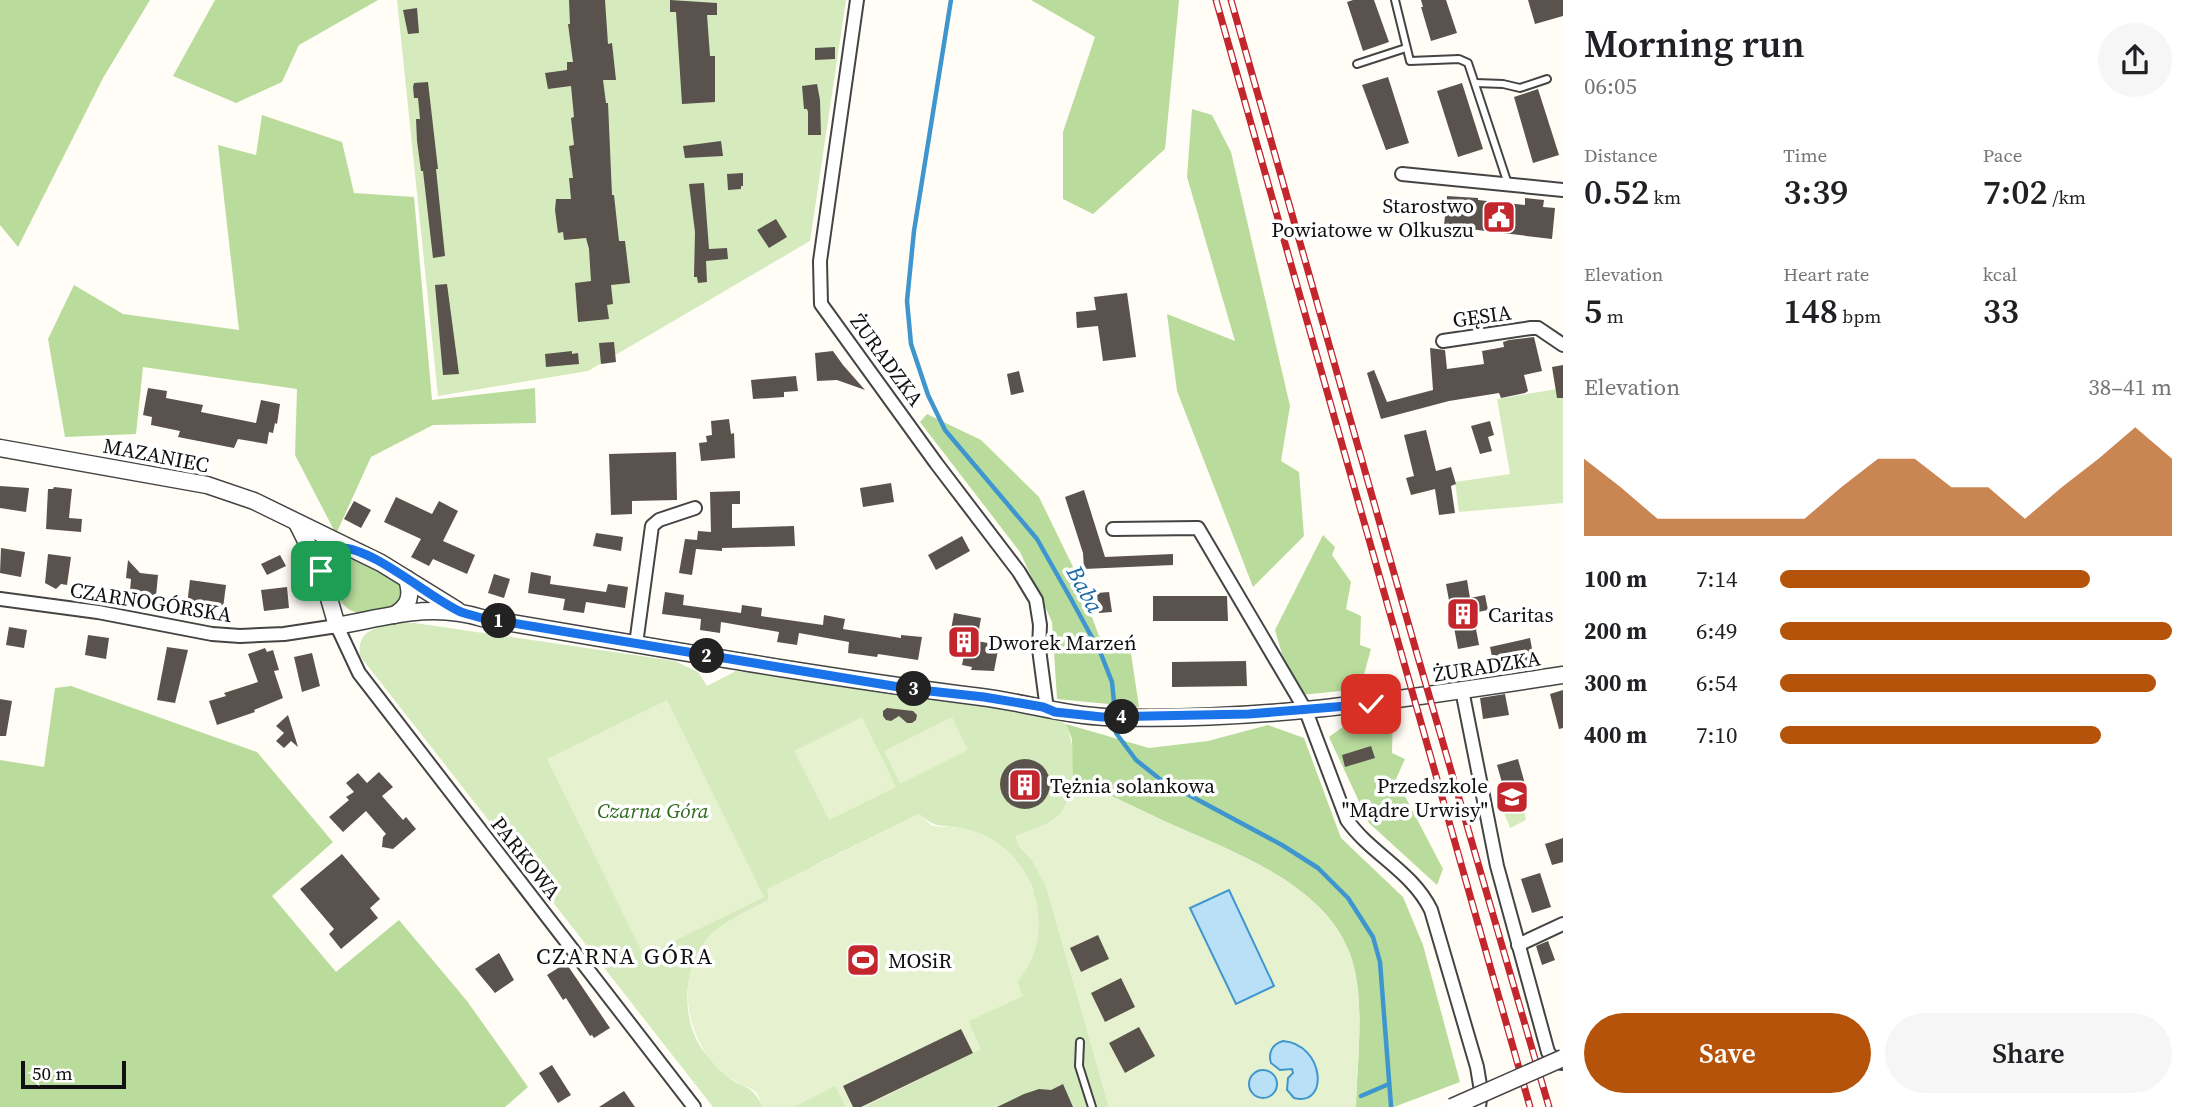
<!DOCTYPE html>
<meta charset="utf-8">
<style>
body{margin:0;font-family:"Source Serif 4",serif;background:#f6f6f6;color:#202124;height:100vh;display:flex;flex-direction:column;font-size:26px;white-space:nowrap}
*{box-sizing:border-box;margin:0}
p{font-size:23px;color:#757577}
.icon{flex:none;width:38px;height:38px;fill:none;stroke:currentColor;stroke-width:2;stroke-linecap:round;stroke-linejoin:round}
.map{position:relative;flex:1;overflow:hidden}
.panel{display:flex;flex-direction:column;background:#fff;width:630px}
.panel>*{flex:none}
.scale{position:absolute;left:21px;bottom:18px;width:105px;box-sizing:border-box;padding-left:7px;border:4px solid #111;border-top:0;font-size:19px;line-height:24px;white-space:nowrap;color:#111;-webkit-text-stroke:5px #fff;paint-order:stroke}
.pin{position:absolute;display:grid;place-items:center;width:60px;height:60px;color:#fff;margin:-30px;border-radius:14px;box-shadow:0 4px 10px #0006}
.km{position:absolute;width:35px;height:35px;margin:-18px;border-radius:50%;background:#222;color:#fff;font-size:19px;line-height:35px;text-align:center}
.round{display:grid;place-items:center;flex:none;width:74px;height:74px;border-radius:37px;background:#f6f6f6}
.summary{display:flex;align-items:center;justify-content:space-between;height:119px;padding:0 21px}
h1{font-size:38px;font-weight:600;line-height:52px}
.metrics{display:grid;grid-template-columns:repeat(3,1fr);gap:10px;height:119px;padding:7px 21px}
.metrics div{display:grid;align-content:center}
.metrics b{font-size:35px;font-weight:600}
.metrics small{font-size:19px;font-weight:400}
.metrics p{font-size:19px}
.chart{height:196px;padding:14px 21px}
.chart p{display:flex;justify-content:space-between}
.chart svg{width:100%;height:126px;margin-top:7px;fill:#b45309;opacity:.7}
.cta{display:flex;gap:14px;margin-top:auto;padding:14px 21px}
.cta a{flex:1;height:80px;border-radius:42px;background:#b45309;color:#fff;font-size:28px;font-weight:600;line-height:80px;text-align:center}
.cta a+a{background:#f6f6f6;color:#202124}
ul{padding:0 21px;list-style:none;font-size:23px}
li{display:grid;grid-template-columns:112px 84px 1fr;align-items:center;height:52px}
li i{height:18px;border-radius:9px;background:#b45309}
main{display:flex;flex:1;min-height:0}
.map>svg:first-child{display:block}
.green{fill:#d5ebbd}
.forest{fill:#b9dc9c}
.pitch{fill:#e6f2cf}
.water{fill:#b9e0f7;stroke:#3f96cf;stroke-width:2}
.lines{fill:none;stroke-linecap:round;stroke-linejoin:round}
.stream{stroke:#3f96cf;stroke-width:4.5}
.building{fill:#5a524d}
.service-casing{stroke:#444;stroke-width:10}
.minor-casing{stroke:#444;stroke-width:16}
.tertiary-casing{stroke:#444;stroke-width:19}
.service{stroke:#fff;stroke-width:6}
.minor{stroke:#fff;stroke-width:12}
.tertiary{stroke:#fff;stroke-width:16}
.rail-casing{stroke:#c4262e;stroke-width:7}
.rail{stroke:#fff;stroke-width:4.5;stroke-dasharray:13;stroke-linecap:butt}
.tertiary-bridge-casing{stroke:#444;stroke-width:19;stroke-linecap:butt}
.tertiary-bridge{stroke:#fff;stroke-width:16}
.route-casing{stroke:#fff;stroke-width:14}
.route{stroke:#1a73e8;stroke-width:9}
.labels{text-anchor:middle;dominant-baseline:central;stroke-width:7;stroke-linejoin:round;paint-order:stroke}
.poi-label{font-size:21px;fill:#111;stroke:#fff;text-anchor:start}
.street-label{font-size:21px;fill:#111;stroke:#fff}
.park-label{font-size:21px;font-style:italic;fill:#2f6b1f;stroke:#fff}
.water-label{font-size:23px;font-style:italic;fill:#1768a6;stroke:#fff}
.neighbourhood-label{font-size:23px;letter-spacing:2px;fill:#111;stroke:#fff}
</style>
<main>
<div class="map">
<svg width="1563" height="1107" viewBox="0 0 1563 1107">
<rect width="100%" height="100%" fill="#fffdf5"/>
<g class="green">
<path d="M397,0H846L810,241L588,371L438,396Z"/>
<path d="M1563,388V503L1459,512L1455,482L1510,474L1497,399Z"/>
<path d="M393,623H415L675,661L698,672L707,686L736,671L887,691L1048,716L1066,724C1076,748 1079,795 1060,814C1048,827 1030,830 1016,837L1019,846L1032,860L1046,886L1109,1107H864L980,1049L968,1021L1022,996L1017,982L1021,977L1033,889C1021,858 993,833 959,828C938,824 937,829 919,814L817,864L768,894L769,900C750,910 729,919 713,933C682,962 679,1021 705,1053C712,1061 720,1071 728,1077C747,1091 751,1083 763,1107H713L360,656C357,631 373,629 393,623Z"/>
<path d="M1520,794L1526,820L1510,828L1500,802Z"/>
<path d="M836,1085L846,1107H793Z"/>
</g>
<g class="forest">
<path d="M0,0H150L103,78L18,247L0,225Z"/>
<path d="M215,0H378L299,45L282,82L236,103L173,76Z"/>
<path d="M1031,0H1179L1165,149L1093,214L1063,199V132L1095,37Z"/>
<path d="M1192,109L1212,115L1231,152L1290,406L1281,461L1299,472L1304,536L1253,587L1177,391L1167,314L1235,341L1187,177Z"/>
<path d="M262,115L342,142L354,193L414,197L432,400L535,388L536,423L433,425L371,457L336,534L295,455L297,389L143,367L136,434L65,437L48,339L74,285L123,314L239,330L218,145L256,155Z"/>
<path d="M927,414L981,440L1039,497L1074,569L1099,636L1130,647L1139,707L1057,699L1052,622L1020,552L920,422Z"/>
<path d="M1323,535L1335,547L1332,555L1351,582L1346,609L1361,616L1360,645L1371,649L1360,689L1301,695L1282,654L1275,630Z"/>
<path d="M345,552C366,562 404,573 404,600L378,616C370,614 357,614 350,610C334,601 327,568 337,554Z"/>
<path d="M71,686L257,752L333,842L272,896L336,972L399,920L467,1001L528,1087L505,1107H0V760L44,767L55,688Z"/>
<path d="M1393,715L1392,753L1405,759L1396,779L1443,869L1437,885L1369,823L1329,737L1354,719Z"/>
<path d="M1066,724L1149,748L1208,741L1268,725L1304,738L1341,838L1403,897L1423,945L1460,1082L1394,1107H1356C1357,1060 1366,998 1350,954C1324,882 1228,850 1164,821C1134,807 1104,792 1073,778L1072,739Z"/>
</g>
<g class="pitch">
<path d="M667,700L764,897L644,956L547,759Z"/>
<path d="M862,717L896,787L829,820L794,751Z"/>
<path d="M952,717L968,750L900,784L884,751Z"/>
<path d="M1073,778C1104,792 1134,807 1164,821C1228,850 1324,882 1350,954C1366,998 1357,1060 1356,1107H1109L1046,886L1032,860L1019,846L1015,836C1054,821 1065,822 1073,778Z"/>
<path d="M919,814C923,817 927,822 931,825C938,828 950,826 958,828C970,829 983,834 993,840C1041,869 1055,940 1017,982L1023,996L968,1021L981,1049L864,1107H846L835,1086L793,1107H763C761,1103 759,1096 756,1092C752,1088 743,1086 737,1082C729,1078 722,1073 716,1066C683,1031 675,968 713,933C729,919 750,910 769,900L767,889Z"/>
</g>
<g class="water">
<path d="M1229,890L1274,986L1236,1004L1190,908Z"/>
<path d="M1283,1041C1324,1044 1330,1107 1294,1098L1287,1090L1288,1078L1293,1073L1292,1069L1280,1070L1271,1063C1268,1053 1272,1044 1283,1041Z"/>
<circle cx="1263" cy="1084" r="14"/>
</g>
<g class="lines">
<g class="stream">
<path d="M951,0L914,231L907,301L911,344L928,395L945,430L1037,539L1071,599L1101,654L1112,682L1115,712"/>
<path d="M1115,721L1116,733L1136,760L1161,780L1282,845L1318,868L1348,898L1373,937L1380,962L1391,1106"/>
<path d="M1361,1096L1389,1084"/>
</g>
</g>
<g class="building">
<path d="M569,0H605L608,44L612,43L616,80H603L606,103H608L612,195H614L619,241H625L630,283L611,285L613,304L607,305L609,319L578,322L575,283L591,281L589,249L586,238L564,240L563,232L558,233L555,210L556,199H571L569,178H573L569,146L574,145L571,118L574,117L571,86L548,89L545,73L567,70V62H573L568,24H570Z"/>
<path d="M670,0L717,3V15H707L710,56H715V102L682,104L676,12H670Z"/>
<path d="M1353,0H1374L1389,42L1363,51L1347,2Z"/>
<path d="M1421,0H1446L1457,33L1431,41L1421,7H1423Z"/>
<path d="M1528,0H1563V16L1535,24Z"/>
<path d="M417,8L419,33L408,34L403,10Z"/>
<path d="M835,47V59L815,60V48Z"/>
<path d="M1388,77L1409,143L1386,150L1362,85Z"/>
<path d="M428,82L438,169H436L445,256L433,258L423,171H421L417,141L416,119H420L418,98H414L413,87L414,83Z"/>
<path d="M1462,83L1483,149L1458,157L1437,91Z"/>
<path d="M817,84L820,100L821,135H808V112L807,109H804L802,86Z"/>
<path d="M1538,89L1559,155L1533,163L1514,97Z"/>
<path d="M721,141L723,156L685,158L683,146Z"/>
<path d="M743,173V186H741V189L728,190L727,174Z"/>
<path d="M704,183L709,249L727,248L728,259L706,261L707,282L698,283L697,277H694L695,232L689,184Z"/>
<path d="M1447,196L1478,198V200L1525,205V198L1544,200L1543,207L1555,208L1552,239L1444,226Z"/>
<path d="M776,219L787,237L769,248L757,230Z"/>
<path d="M447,284L459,374L443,375L435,285Z"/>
<path d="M1127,293L1136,357L1103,361L1098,326L1077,328L1076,312L1096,310L1094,297Z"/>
<path d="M1534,337L1542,371L1524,375L1528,391L1525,393L1501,398L1499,393L1449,401L1381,419L1367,373L1374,370L1387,402L1433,390L1430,348L1445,350L1447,369L1484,364L1482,351L1504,347L1503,342L1509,340Z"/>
<path d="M614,342L616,362L601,364L599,343Z"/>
<path d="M572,351V354L578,353L579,364L546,367L545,354Z"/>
<path d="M833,351L843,365L865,390L837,380L817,381L815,353Z"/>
<path d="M1563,365V398H1557L1552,367Z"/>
<path d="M1019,371L1024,392L1011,395L1007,374Z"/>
<path d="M796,376L798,391L784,392V397L753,399L751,380Z"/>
<path d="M148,388L167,391L166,398L203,405L201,412L256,423L261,400L280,404L277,424L275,423L273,433L269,432L267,444L238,439L234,448L178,437L180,431L151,425L152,417L143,415Z"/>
<path d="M729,419L731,434L734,433L735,458L701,461L699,443L707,442L706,436L712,435L711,421Z"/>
<path d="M1490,421L1494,435L1488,437L1492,451L1480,454L1471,426Z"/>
<path d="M1426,430L1436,471L1451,467L1456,484L1451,486L1455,513L1439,515L1435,489L1411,495L1406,478L1414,476L1404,435Z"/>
<path d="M676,452L677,500L632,501V514L611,515L609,454Z"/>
<path d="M891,483L894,502L863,507L860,488Z"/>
<path d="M0,486L29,488L26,512L0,508Z"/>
<path d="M54,487L72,489L69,518L82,519L81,532L46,529L48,489H53Z"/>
<path d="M1084,490L1105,557L1173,554V565L1084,569L1083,553L1065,497Z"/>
<path d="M740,491V504H732V528L794,526L795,546L722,548V551L696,549L692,575L679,573L685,539L697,540L698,531L711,532L710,492Z"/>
<path d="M396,497L432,514L439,501L458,511L443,541L475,555L467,574L433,559L429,566L411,557L421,539L384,522Z"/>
<path d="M354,501L371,510L361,528L344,519Z"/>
<path d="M596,533L623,537L621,551L593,546Z"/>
<path d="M962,536L970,551L936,570L928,555Z"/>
<path d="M1,548L25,552L21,577L0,573Z"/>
<path d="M48,554L71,557L67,585L61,584L56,589L45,583Z"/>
<path d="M280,555L286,566L267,575L261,564Z"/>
<path d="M128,560L140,573L158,575L156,596L130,591L131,579L126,578Z"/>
<path d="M531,572L551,576L550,584L606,592L608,584L628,587L625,608L586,602L584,613L563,610L565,599L528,593Z"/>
<path d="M494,574L510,579L504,598L488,593Z"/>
<path d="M190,580L226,585L223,608L187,605Z"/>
<path d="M1467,580L1470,598L1485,595L1488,610L1473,613L1479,645L1458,649L1446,584Z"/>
<path d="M287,587L289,608L264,611L261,590Z"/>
<path d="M665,592L684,595L683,605L741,613L742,605L762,608L761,616L823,625L824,615L845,619L843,629L901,638V635L922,637L918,660L878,654L877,657L848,653L849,642L799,633L797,645L777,642L779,632L721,622L720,633L700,630L701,619L662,614Z"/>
<path d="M1109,592L1112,612L1099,613L1097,593Z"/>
<path d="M1153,596H1227L1228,621H1153Z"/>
<path d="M954,613L981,618L977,641L999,645L994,671L971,670L972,667L962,665L965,650L948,647Z"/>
<path d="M9,627L27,630L24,648L6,645Z"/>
<path d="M88,635L109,638L106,659L85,655Z"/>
<path d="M1530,638L1534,659L1494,666L1490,647Z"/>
<path d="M167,647L188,650L175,703L157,700Z"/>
<path d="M265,648L267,652L273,650L279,670L274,671L283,698L254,710L255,712L217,725L209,701L226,696L224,693L258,682L248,654Z"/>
<path d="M312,653L320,686L302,692L294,657Z"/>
<path d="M1246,661L1247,686L1172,687V662Z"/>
<path d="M1563,690V728L1559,729L1550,694Z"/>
<path d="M1505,694L1509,715L1483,719L1480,698Z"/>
<path d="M0,699L12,701L6,736H0Z"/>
<path d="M887,708L913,711L917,715L916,720L912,723H907L899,716L891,721L886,720L883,716V711Z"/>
<path d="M288,715L298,747L291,741L284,748L276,741L284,733L276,726Z"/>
<path d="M1371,746L1375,758L1345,767L1342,755Z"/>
<path d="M1518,759L1525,784L1504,790L1497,765Z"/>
<circle cx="1025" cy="784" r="25"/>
<path d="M379,772L393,787L382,796L403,820L406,817L416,829L393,849L382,847L383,837L386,834L366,811L343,832L329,817L349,800L346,797L354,792L346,783L358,773L367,783Z"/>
<path d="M1563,838V862L1552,865L1545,844Z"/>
<path d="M342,854L380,899L370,908L378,918L341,949L329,934L334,929L300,889Z"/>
<path d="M1540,873L1551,907L1532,913L1521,879Z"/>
<path d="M1098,935L1109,959L1081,972L1070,948Z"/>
<path d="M1548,941L1555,960L1542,965L1536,946Z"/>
<path d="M499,953L514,980L495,993L475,969Z"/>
<path d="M566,963L610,1028L594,1038L592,1035L590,1036L566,998L563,1000L547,975Z"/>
<path d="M1121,978L1135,1007L1105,1022L1091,993Z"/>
<path d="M1139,1027L1155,1056L1125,1073L1109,1043Z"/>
<path d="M961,1029L973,1053L861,1107H853L843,1086Z"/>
<path d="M552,1065L571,1095L558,1103L539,1073Z"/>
<path d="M1063,1084L1073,1107H997L1024,1094L1039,1089L1051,1090Z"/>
<path d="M624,1091L635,1107H599Z"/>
</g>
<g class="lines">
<defs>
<g id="service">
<path d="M1395,0L1410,61L1459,59L1468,63L1508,184"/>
<path d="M1357,64L1406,48"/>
<path d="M1476,83L1503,84L1520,88L1547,79"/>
<path d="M1080,1042L1079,1066L1092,1107"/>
</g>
<g id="minor">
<path d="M857,0L820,261L821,304L936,463L1019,572L1036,600L1040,625L1039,649L1046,702L1043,707"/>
<path d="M1402,174L1563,190"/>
<path d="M1443,341L1531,328H1538L1563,345"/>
<path d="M1113,529L1198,528L1306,711L1347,820C1371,854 1412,871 1431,910L1477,1067L1481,1091L1479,1107"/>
<path d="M0,599L98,612L212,634L240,636L284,634L337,626L359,673L694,1107"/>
<path d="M636,644L652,526L659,520L695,508"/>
<path d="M1462,690L1497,866L1548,1052L1556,1062L1563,1063"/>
<path d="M1518,945L1563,924"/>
</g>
<g id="tertiary">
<path d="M0,448L207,485L254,501L381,563L457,610"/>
<path d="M297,523L321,571L337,626C388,617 430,602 482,618C648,646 814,676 981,697C1023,702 1062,715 1105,717C1259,723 1411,698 1563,675"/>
<path d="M394,615C410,606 412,595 407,579"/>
</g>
</defs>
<use href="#service" class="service-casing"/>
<use href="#minor" class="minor-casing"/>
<use href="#tertiary" class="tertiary-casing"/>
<use href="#service" class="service"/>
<use href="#minor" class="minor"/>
<use href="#tertiary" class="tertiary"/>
<defs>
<g id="rail">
<path d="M1216,0L1530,1107"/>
<path d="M1231,0L1415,647L1549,1107"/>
</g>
</defs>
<use href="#rail" class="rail-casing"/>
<use href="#rail" class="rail"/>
<defs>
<path id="tertiary-bridge" d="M1452,1107L1563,1058"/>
</defs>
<use href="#tertiary-bridge" class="tertiary-bridge-casing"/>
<use href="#tertiary-bridge" class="tertiary-bridge"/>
</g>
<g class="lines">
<defs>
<path id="route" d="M321,571C323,560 327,549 340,548C371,546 431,599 461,612C467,614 475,616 482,618L911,689L984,697L1043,707L1055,712L1102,717L1249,714L1371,704"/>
</defs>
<use href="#route" class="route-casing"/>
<use href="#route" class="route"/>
</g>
<defs>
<symbol id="civic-square" viewBox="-11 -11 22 22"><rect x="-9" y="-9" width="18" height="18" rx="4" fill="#c4262e" stroke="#fff"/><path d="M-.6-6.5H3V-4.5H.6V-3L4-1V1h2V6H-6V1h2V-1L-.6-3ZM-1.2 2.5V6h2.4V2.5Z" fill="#fff"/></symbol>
<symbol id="building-square" viewBox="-11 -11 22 22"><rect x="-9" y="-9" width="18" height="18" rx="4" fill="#c4262e" stroke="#fff"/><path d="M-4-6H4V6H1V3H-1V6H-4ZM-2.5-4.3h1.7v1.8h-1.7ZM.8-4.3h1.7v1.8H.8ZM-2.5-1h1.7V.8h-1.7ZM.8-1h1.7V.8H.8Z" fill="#fff"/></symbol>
<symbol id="school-square" viewBox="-11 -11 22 22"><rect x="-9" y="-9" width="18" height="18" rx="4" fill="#c4262e" stroke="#fff"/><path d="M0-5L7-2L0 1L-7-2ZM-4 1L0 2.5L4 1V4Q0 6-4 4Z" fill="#fff"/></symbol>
<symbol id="stadium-square" viewBox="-11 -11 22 22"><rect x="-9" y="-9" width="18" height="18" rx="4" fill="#c4262e" stroke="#fff"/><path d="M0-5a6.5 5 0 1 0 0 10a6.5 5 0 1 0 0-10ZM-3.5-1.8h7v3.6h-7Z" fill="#fff"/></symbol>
</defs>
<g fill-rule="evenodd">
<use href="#civic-square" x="1480" y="198" width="38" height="38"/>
<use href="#building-square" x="1444" y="595" width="38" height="38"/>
<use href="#building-square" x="945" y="623" width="38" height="38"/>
<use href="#building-square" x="1006" y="766" width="38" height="38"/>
<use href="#school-square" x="1493" y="778" width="38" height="38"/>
<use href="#stadium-square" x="844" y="941" width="38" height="38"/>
</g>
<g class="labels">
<g class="poi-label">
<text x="1474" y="205" text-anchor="end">Starostwo<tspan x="1474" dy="24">Powiatowe w Olkuszu</tspan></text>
<text x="1488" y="614">Caritas</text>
<text x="988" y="642">Dworek Marzeń</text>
<text x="1050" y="785">Tężnia solankowa</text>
<text x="1488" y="785" text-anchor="end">Przedszkole<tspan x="1488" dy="24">"Mądre Urwisy"</tspan></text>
<text x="888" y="960">MOSiR</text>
</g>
<g class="street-label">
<text transform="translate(1482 316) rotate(-8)">GĘSIA</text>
<text transform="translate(887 360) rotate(54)">ŻURADZKA</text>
<text transform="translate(156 455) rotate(11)">MAZANIEC</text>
<text transform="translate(151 602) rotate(9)">CZARNOGÓRSKA</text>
<text transform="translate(1487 666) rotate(-9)">ŻURADZKA</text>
<text transform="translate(526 858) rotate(52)">PARKOWA</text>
</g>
<g class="park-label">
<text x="653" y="810">Czarna Góra</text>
</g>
<g class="water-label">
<text transform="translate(1085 589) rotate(61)">Baba</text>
</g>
<g class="neighbourhood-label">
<text x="625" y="956">CZARNA GÓRA</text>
</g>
</g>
</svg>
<div class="scale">50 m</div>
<div class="pin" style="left:321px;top:571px;background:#1e9e55"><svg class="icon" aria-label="arrive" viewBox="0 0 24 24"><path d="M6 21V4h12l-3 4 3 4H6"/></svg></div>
<div class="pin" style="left:1371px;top:704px;background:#d93025"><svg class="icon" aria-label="check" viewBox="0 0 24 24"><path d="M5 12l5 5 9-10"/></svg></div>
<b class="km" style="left:499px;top:621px">1</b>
<b class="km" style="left:707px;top:656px">2</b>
<b class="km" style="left:914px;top:689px">3</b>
<b class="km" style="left:1122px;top:717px">4</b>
</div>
<section class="panel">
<div class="summary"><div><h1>Morning run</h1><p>06:05</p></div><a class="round"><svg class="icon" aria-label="share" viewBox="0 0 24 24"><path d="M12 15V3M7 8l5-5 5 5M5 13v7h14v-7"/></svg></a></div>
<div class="metrics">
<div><p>Distance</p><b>0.52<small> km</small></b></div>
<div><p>Time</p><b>3:39</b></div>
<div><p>Pace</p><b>7:02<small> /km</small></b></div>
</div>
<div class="metrics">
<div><p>Elevation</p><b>5<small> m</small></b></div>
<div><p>Heart rate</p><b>148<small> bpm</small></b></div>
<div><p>kcal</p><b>33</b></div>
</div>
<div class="chart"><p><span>Elevation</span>38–41 m</p>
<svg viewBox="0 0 160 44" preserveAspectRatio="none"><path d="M0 44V17L10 27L20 38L30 38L40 38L50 38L60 38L70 27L80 17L90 17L100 27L110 27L120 38L130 27L140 17L150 6L160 17V44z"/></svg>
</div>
<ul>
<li><b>100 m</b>7:14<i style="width:79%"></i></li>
<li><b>200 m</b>6:49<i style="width:100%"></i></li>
<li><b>300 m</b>6:54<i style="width:96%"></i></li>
<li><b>400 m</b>7:10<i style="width:82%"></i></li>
</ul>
<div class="cta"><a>Save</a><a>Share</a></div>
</section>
</main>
